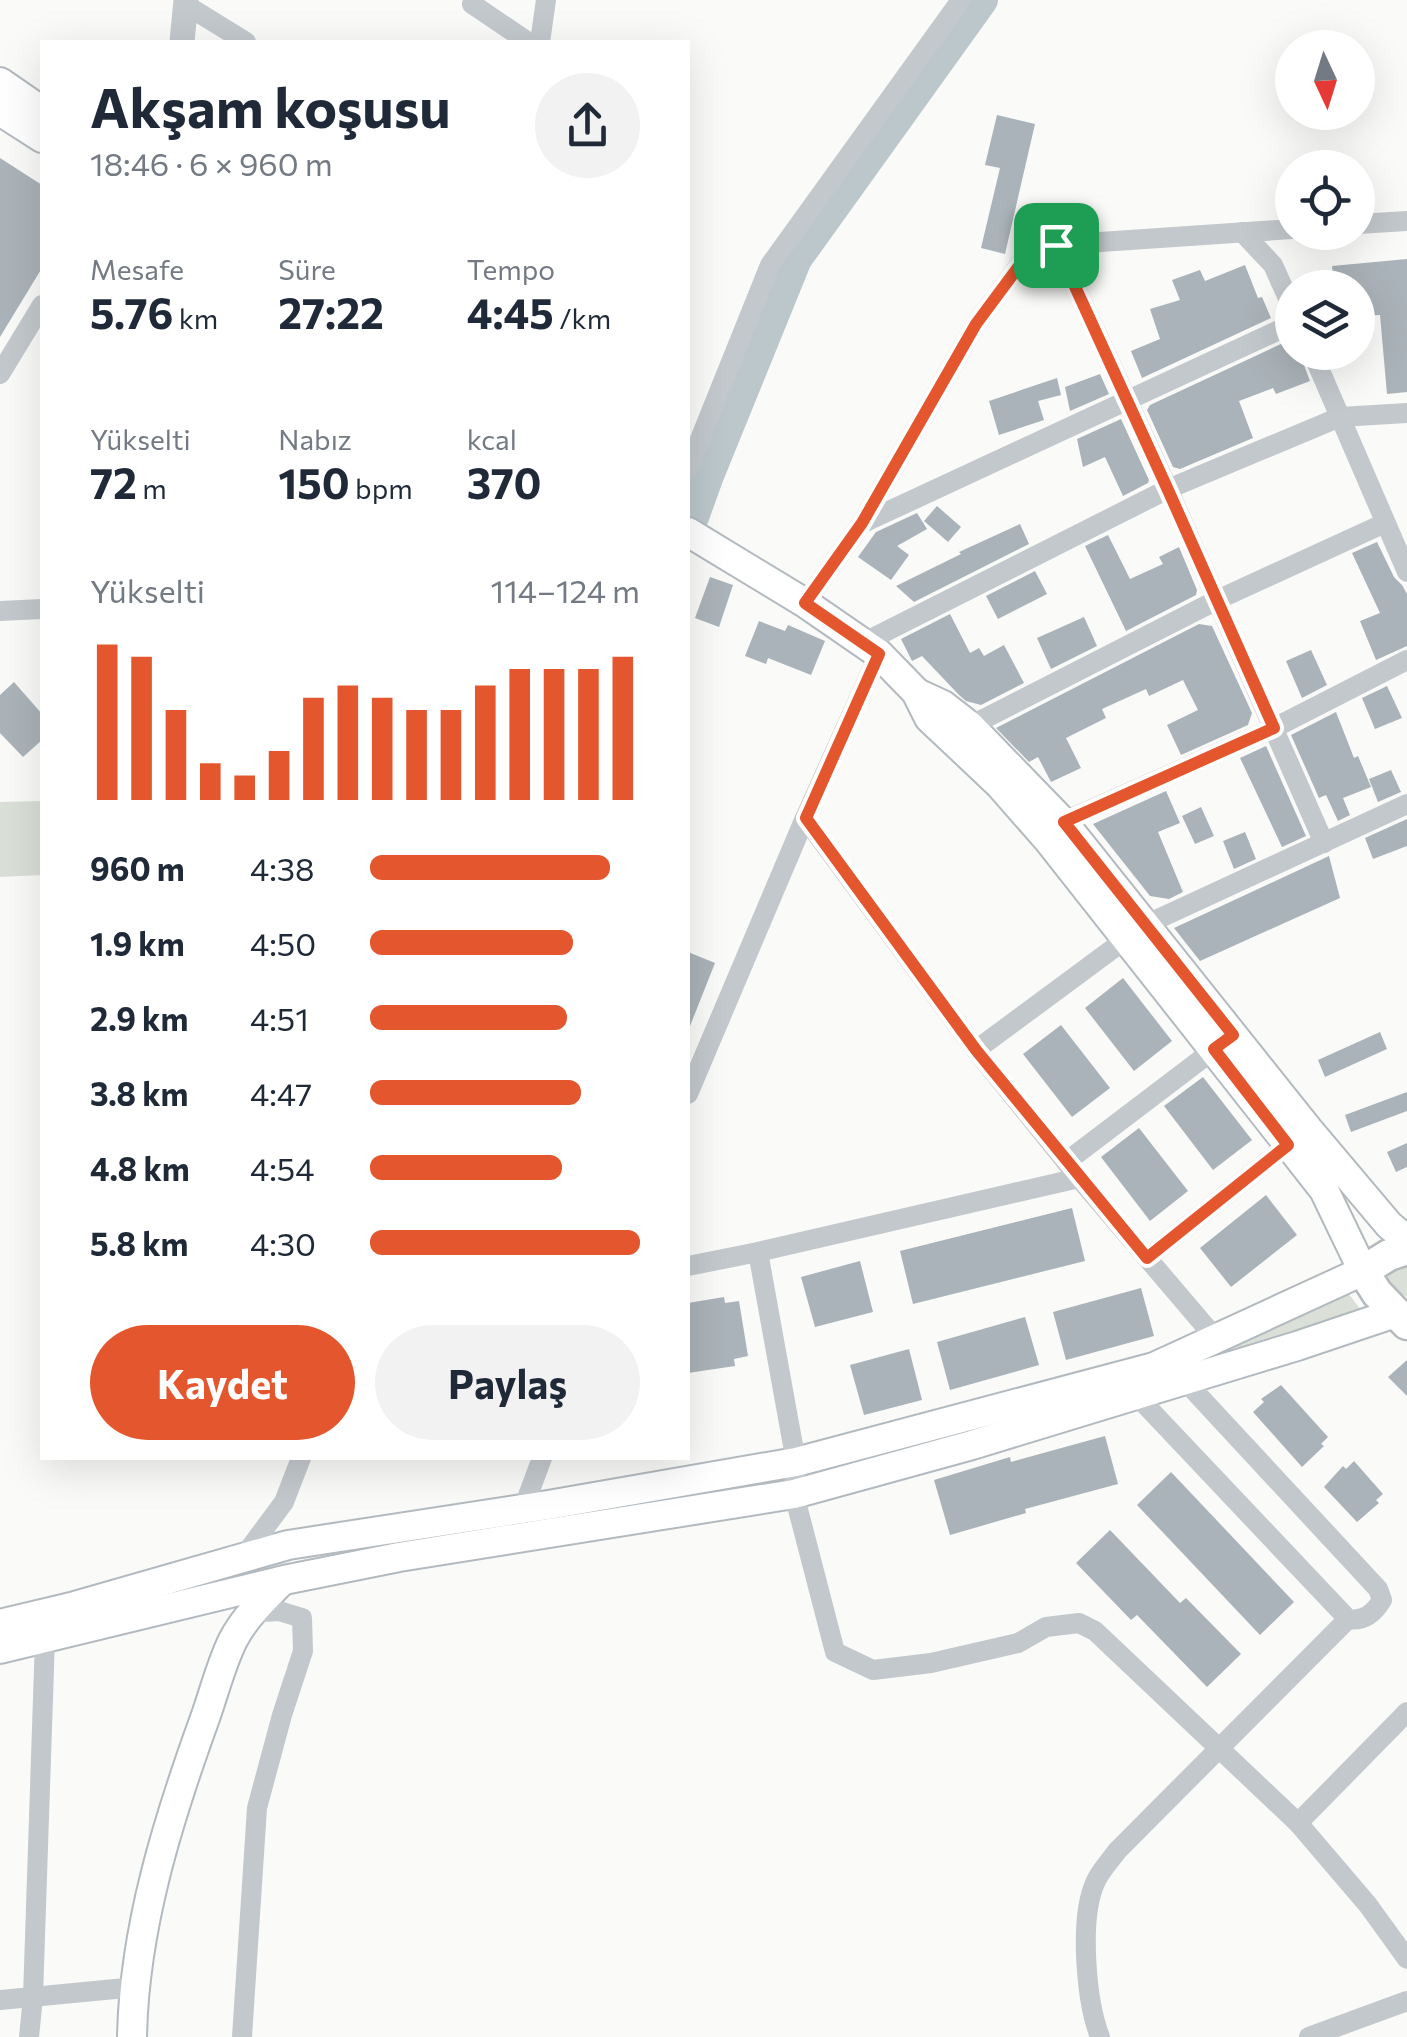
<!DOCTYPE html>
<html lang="tr">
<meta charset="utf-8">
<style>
body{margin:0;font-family:Commissioner,sans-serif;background:#f2f2f3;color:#1f2937;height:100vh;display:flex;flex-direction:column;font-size:38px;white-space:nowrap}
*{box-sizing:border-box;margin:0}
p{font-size:32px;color:#747a83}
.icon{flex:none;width:55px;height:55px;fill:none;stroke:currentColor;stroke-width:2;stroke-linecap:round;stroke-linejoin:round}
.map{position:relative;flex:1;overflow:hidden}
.panel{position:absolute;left:40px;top:40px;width:650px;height:1420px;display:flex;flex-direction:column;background:#fff;border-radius:0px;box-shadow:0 10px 40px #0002}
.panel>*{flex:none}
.needle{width:65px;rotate:176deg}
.fabs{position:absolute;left:1275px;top:30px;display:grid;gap:20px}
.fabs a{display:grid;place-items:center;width:100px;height:100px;border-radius:50%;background:#fff;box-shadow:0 10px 40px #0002;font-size:50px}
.pin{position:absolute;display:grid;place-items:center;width:85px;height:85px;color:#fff;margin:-42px;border-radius:20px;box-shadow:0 5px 15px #0006}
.round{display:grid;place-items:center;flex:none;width:105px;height:105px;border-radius:52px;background:#f2f2f3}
.head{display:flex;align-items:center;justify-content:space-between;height:170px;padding:0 50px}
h1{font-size:55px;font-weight:700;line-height:75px}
.metrics{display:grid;grid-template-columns:repeat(3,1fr);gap:15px;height:170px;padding:10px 50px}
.metrics div{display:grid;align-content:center}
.metrics b{font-size:42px;font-weight:700}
.metrics small{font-size:28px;font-weight:400}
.metrics p{font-size:28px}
.chart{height:280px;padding:20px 50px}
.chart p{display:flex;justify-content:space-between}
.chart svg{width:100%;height:180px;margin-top:10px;stroke:#e4572e;stroke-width:6}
.cta{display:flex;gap:20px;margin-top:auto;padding:20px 50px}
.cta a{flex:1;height:115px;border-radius:60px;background:#e4572e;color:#fff;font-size:40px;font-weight:700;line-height:115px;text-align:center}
.cta a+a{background:#f2f2f3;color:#1f2937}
ul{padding:0 50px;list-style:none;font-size:32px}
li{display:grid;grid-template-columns:160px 120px 1fr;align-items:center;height:75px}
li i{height:25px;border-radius:12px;background:#e4572e}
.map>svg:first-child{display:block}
.green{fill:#dadfd7}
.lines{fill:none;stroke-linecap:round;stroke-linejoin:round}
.river{stroke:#bbc7cb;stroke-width:32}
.building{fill:#aab3b9}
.secondary-casing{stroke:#b3babf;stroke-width:32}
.primary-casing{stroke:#b5babe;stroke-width:35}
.minor{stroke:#c3c8cc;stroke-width:20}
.tertiary{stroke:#c3c8cc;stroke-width:25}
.secondary{stroke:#fff;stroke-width:28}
.primary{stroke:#fff;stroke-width:30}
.route-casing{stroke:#fff;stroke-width:20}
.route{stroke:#e4572e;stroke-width:12}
</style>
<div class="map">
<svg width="1407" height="2037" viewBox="0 0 1407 2037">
<rect width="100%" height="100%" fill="#fafaf8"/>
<g class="green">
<path d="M42,801V875L0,877V802Z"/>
<path d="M1407,1261V1296C1392,1295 1384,1284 1389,1269Z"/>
<path d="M1345,1289L1361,1310L1198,1365L1197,1358Z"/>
</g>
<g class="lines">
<path class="river" d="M693,517L707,478L796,259L982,0"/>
</g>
<g class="building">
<path d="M997,115L1035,124L1005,254L981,248L1000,168L985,165Z"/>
<path d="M0,158L42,185V268L0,337Z"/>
<path d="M1407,259V392L1387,394L1380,315L1358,316V288H1334L1332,266Z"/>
<path d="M1245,265L1258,298L1262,297L1271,318L1142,378L1131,351L1160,339L1150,309L1180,300L1172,280L1200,270L1205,281Z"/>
<path d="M1283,343L1292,346V352H1299L1310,381L1276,394L1273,388L1239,401L1253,438L1180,469L1173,467L1147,410L1150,405Z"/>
<path d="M1100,374L1109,394L1070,411L1065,387Z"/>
<path d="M1057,378L1061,395L1038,401L1044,420L999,435L989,401Z"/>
<path d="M1121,419L1149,480L1148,483L1123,496L1105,457L1083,467L1077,439Z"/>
<path d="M937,506L961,527L948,542L924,521Z"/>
<path d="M917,513L927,529L897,546L909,555L891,580L858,557L876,532Z"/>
<path d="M1020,524L1029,544L914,602L896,586L961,554L959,552Z"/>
<path d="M1108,535L1130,579L1163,564L1159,557L1179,547L1197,590L1196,595L1126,631L1085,546Z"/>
<path d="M1377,542L1394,577L1402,585L1407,594V646L1376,660L1360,621L1380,613L1352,553Z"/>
<path d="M1035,571L1047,594L998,619L986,596Z"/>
<path d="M710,577L733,585L719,627L695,618Z"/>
<path d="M950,614L970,653L979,648L984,656L1004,645L1024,683L981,705L966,701L959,695L922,656L912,661L901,639Z"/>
<path d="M1084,617L1097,646L1051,669L1037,638Z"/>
<path d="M759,621L785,631L788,625L825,641L811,675L768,658L766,664L745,656Z"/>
<path d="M1199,624L1212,626L1252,713L1248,725L1181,755L1167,725L1198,710L1183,680L1149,696L1146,689L1102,709L1106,718L1066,738L1081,768L1051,782L1038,757L1029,762L996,728Z"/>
<path d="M1311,650L1327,685L1302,698L1286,661Z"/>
<path d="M14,682L42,714V740L23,757L0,733V695Z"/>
<path d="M1387,686L1402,718L1375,729L1362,698Z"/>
<path d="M1336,712L1354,758L1358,756L1371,787L1343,798L1350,815L1338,821L1326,795L1319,798L1291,735Z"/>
<path d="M1266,746L1306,836L1282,847L1240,758Z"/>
<path d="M1391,770L1401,792L1378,802L1369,779Z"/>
<path d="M1166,791L1180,823L1158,832L1183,892L1169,899L1150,896L1093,824Z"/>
<path d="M1201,807L1214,836L1195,844L1182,816Z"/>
<path d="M1407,819V846L1373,859L1365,838Z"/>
<path d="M1245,832L1256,859L1234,869L1223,841Z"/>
<path d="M1329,856L1340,898L1200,961L1174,928Z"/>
<path d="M688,952L715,963L688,1031Z"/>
<path d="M1123,978L1172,1041L1134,1071L1085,1008Z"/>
<path d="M1061,1025L1110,1088L1072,1117L1023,1054Z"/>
<path d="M1380,1032L1387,1049L1325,1077L1318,1060Z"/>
<path d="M1203,1077L1252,1140L1213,1170L1164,1106Z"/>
<path d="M1407,1092V1111L1351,1132L1345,1115Z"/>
<path d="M1139,1128L1188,1191L1150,1221L1101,1157Z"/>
<path d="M1407,1143V1167L1396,1172L1387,1152Z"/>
<path d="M1266,1195L1297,1235L1231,1287L1200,1248Z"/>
<path d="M1072,1208L1085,1261L913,1304L900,1251Z"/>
<path d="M860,1261L873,1312L815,1327L801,1277Z"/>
<path d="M1141,1288L1154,1336L1066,1360L1053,1312Z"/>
<path d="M724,1297L725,1303L739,1301L748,1356L734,1359L735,1366L688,1373V1303Z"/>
<path d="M1025,1317L1039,1365L950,1390L937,1342Z"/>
<path d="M909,1349L922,1400L864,1415L850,1365Z"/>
<path d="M1407,1360V1396L1388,1377Z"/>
<path d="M1281,1385L1328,1437L1321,1444L1324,1446L1302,1467L1253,1412L1264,1402L1261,1399Z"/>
<path d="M1105,1436L1118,1484L1025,1509L1026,1513L950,1535L934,1480L1010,1457L1011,1462Z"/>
<path d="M1354,1461L1383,1494L1376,1500L1379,1503L1357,1522L1324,1487L1343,1466L1346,1469Z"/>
<path d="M1171,1472L1294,1602L1260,1635L1137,1505Z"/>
<path d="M1110,1530L1180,1603L1186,1598L1241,1654L1207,1687L1137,1615L1131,1620L1076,1563Z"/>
</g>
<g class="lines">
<defs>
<g id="secondary">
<path d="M0,82L42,111"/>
<path d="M0,111L42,138"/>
<path d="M917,693L943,705L970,726L1063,822L1308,1129L1389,1225L1407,1240"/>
<path d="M0,1624L75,1606L288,1545L548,1505L796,1462L1154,1367L1363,1271L1324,1190L1049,841L999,784L929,718L916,692L879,654L805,603L688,532"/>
<path d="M0,1649L284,1580L399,1557L794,1494L972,1445L1297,1346L1395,1313"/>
<path d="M132,2037C134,1928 168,1820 205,1718C214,1693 221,1664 233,1640C245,1617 264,1599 282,1581"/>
</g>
<path id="primary" d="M1407,1249L1389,1255L1363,1271L1377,1293L1407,1324"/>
</defs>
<use href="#secondary" class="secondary-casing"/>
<use href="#primary" class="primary-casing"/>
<g class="minor">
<path d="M472,4L528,42"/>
<path d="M186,5L246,42"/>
<path d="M540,42L546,0"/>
<path d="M1358,224L1407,221"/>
<path d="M1242,232L1273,265L1292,307"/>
<path d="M1056,245L1168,489L1324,843"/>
<path d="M1312,352L1407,572"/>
<path d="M0,374L42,305"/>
<path d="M688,469L770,265L961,0"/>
<path d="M863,523L1292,324"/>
<path d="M805,603L862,523L976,324L1021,263L1056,245L1292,229"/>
<path d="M0,611L42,609"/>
<path d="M863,643L1168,489L1340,417L1407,413"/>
<path d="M970,726L1217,600L1385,523"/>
<path d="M805,818L976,1050L1079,1178L1217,1340"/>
<path d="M1063,822L1274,728L1407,660"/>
<path d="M976,1050L1145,925L1407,804"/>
<path d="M688,1094L805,818L879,654"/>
<path d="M1066,1162L1224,1042"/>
<path d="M758,1252L796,1462L794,1494L835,1652L873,1670L931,1663L1018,1643L1046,1627L1079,1623L1095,1631L1298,1823L1368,1905L1407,1959"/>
<path d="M1147,1258L1298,1137"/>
<path d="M688,1266L758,1252L1079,1178"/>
<path d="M1136,1395L1348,1619C1364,1622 1374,1613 1382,1600L1378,1589L1185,1381"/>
<path d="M523,1509L542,1458"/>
<path d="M244,1556L284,1502L301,1458"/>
<path d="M1298,1823L1407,1712"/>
<path d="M0,2000L136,1987"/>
<path d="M29,2037L33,1997L45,1638"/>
<path d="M242,2037L257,1808L282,1715L303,1651L302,1618L279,1611L247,1613"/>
<path d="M1100,2037C1086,2001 1079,1919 1095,1883C1099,1872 1110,1861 1117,1851L1348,1619"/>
<path d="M1309,2037L1407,2001"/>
</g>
<path class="tertiary" d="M182,42L186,0"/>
<use href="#secondary" class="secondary"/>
<use href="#primary" class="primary"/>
</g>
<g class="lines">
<defs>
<path id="route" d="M1056,245L1168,490L1274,728L1064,822L1233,1035L1214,1049L1288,1145L1147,1258L976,1050L806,818L879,654L805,603L862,523L976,324L1022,262Z"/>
</defs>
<use href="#route" class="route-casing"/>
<use href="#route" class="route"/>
</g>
</svg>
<div class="fabs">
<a><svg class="needle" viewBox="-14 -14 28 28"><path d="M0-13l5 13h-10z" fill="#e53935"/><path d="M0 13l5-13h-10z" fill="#747a83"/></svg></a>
<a><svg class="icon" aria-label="locate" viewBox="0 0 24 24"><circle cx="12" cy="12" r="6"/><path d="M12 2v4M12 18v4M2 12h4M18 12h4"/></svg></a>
<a><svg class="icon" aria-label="layers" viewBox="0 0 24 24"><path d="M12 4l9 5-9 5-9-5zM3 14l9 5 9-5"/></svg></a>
</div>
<div class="pin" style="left:1056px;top:245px;background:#1e9e55"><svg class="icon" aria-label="arrive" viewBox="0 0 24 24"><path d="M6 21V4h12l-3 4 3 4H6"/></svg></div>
<section class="panel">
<div class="head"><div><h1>Akşam koşusu</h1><p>18:46 · 6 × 960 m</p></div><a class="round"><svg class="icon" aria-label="share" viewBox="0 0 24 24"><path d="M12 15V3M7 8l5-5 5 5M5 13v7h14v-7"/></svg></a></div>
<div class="metrics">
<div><p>Mesafe</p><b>5.76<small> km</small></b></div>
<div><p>Süre</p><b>27:22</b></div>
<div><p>Tempo</p><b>4:45<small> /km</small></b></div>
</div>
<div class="metrics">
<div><p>Yükselti</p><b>72<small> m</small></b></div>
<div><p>Nabız</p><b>150<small> bpm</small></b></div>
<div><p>kcal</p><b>370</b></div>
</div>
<div class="chart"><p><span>Yükselti</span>114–124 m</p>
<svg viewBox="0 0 160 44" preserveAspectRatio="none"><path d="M5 44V6M15 44V9M25 44V22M35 44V35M45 44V38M55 44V32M65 44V19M75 44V16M85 44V19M95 44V22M105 44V22M115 44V16M125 44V12M135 44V12M145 44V12M155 44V9"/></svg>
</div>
<ul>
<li><b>960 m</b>4:38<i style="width:89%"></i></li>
<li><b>1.9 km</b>4:50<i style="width:75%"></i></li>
<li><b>2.9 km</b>4:51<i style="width:73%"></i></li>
<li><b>3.8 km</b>4:47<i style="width:78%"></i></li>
<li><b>4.8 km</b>4:54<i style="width:71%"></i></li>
<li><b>5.8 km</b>4:30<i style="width:100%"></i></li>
</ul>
<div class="cta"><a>Kaydet</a><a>Paylaş</a></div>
</section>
</div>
